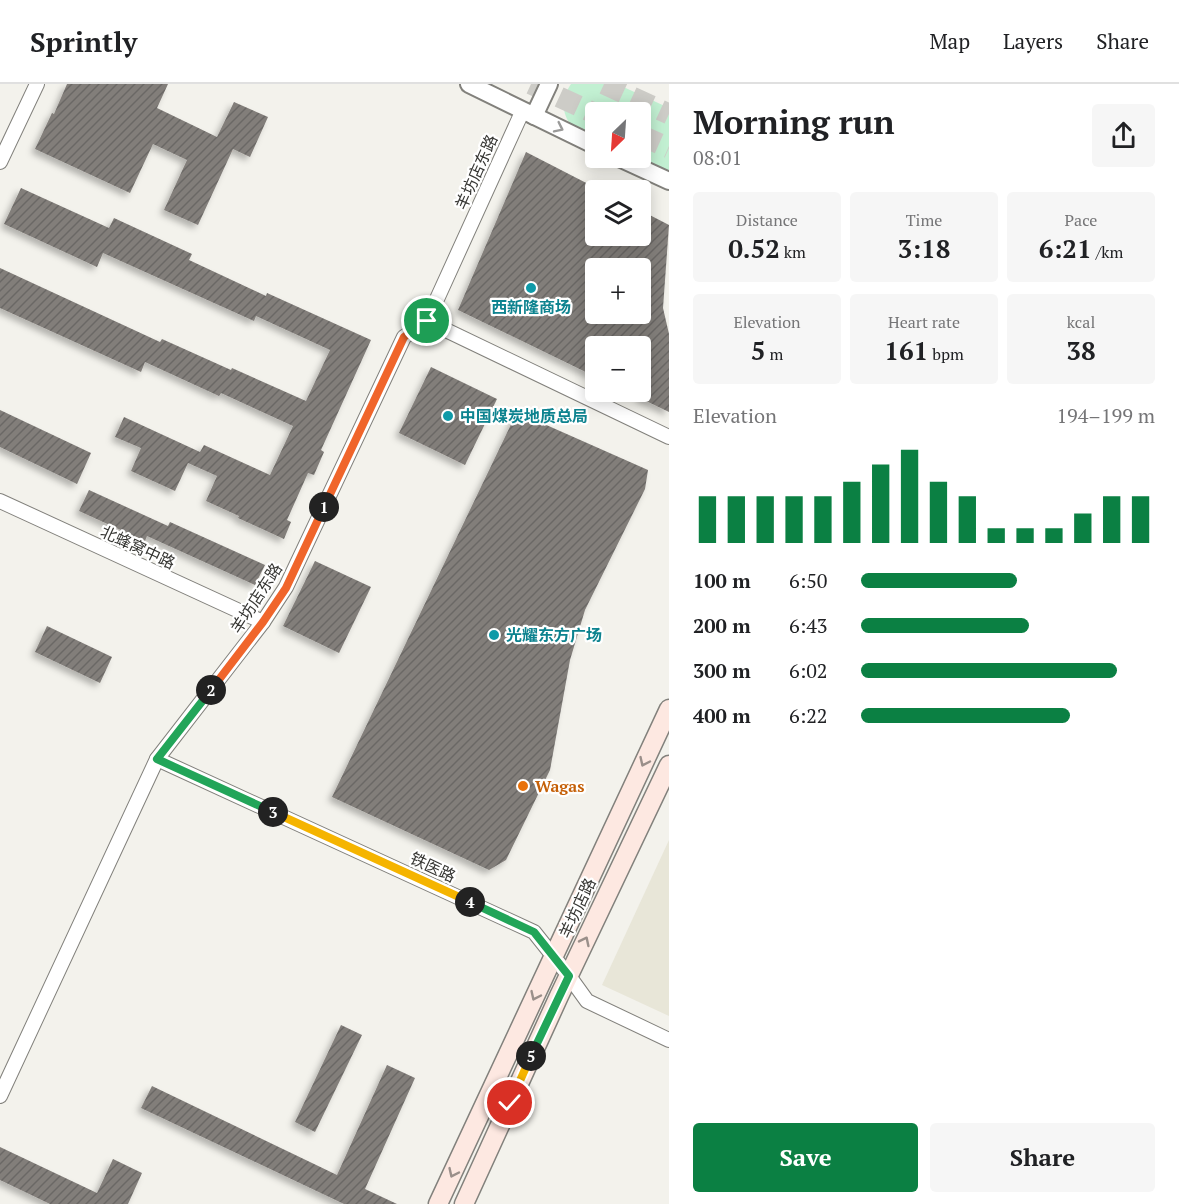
<!DOCTYPE html>
<meta charset="utf-8">
<style>
body{margin:0;font-family:"PT Serif","Noto Sans SC",serif;background:#f6f6f6;color:#202124;height:100vh;display:flex;flex-direction:column;font-size:22px;white-space:nowrap}
*{box-sizing:border-box;margin:0}
p{font-size:20px;color:#757577}
.icon{flex:none;width:33px;height:33px;fill:none;stroke:currentColor;stroke-width:2;stroke-linecap:round;stroke-linejoin:round}
.map{position:relative;flex:1;overflow:hidden}
.panel{display:flex;flex-direction:column;background:#fff;width:510px}
.panel>*{flex:none}
.needle{width:39px;rotate:205deg}
.tools{position:absolute;left:585px;top:18px;display:grid;gap:12px}
.tools a{display:grid;place-items:center;width:66px;height:66px;border-radius:6px;background:#fff;box-shadow:0 3px 15px #0003;font-size:30px}
.pin{position:absolute;display:grid;place-items:center;width:51px;height:51px;color:#fff;margin:-26px;border:3px solid #fff;border-radius:50%;box-shadow:0 2px 6px #0007}
.km{position:absolute;width:30px;height:30px;margin:-15px;border-radius:50%;background:#222;color:#fff;font-size:16px;line-height:30px;text-align:center}
.round{display:grid;place-items:center;flex:none;width:63px;height:63px;border-radius:6px;background:#f6f6f6}
.overview{display:flex;align-items:center;justify-content:space-between;height:102px;padding:0 24px}
h1{font-size:33px;font-weight:800;line-height:45px}
.metrics{display:grid;grid-template-columns:repeat(3,1fr);gap:9px;height:102px;padding:6px 24px}
.metrics div{display:grid;align-content:center;border-radius:6px;background:#f6f6f6;text-align:center}
.metrics b{font-size:26px;font-weight:800}
.metrics small{font-size:16px;font-weight:400}
.metrics p{font-size:16px}
.chart{height:168px;padding:12px 24px}
.chart p{display:flex;justify-content:space-between}
.chart svg{width:100%;height:108px;margin-top:6px;stroke:#0b8043;stroke-width:6}
.button{display:flex;gap:12px;margin-top:auto;padding:12px 24px}
.button a{flex:1;height:69px;border-radius:6px;background:#0b8043;color:#fff;font-size:24px;font-weight:800;line-height:69px;text-align:center}
.button a+a{background:#f6f6f6;color:#202124}
ul{padding:0 24px;list-style:none;font-size:20px}
li{display:grid;grid-template-columns:96px 72px 1fr;align-items:center;height:45px}
li i{height:15px;border-radius:8px;background:#0b8043}
header{display:flex;align-items:center;gap:36px;box-sizing:border-box;height:84px;padding:0 30px;background:#fff;border-bottom:2px solid #e0e0e0}
header strong{font-size:28px}
nav{display:flex;gap:33px;margin-inline-start:auto;font-size:21px}
main{display:flex;flex:1;min-height:0}
.map>svg:first-child{display:block}
.built{fill:#e8e6d8}
.grass{fill:#c2f0d2}
.building{fill:url(#building-hatch);fill-rule:evenodd;filter:url(#shadow)}
.lines{fill:none;stroke-linecap:round;stroke-linejoin:round}
.trunk-tunnel{stroke:#cdccc7;stroke-width:21;stroke-dasharray:21 10;stroke-linecap:butt}
.minor-casing{stroke:#82817c;stroke-width:16}
.tertiary-casing{stroke:#82817c;stroke-width:20}
.secondary-casing{stroke:#82817c;stroke-width:21}
.minor{stroke:#fff;stroke-width:14}
.tertiary{stroke:#fff;stroke-width:16}
.secondary{stroke:#fde8e1;stroke-width:18}
.oneway{stroke:#9a9a99}
.oneway2{stroke:#9a8f8a}
.split-1-casing{stroke:#fff;stroke-width:12}
.split-2-casing{stroke:#fff;stroke-width:12}
.split-3-casing{stroke:#fff;stroke-width:12}
.split-4-casing{stroke:#fff;stroke-width:12}
.split-5-casing{stroke:#fff;stroke-width:12}
.split-6-casing{stroke:#fff;stroke-width:12}
.split-1{stroke:#f0652b;stroke-width:8}
.split-2{stroke:#f0652b;stroke-width:8}
.split-3{stroke:#22a559;stroke-width:8}
.split-4{stroke:#f5b400;stroke-width:8}
.split-5{stroke:#22a559;stroke-width:8}
.split-6{stroke:#f5b400;stroke-width:8}
.culture-dot{fill:#0f9aa8;stroke:#fff;stroke-width:2}
.food-dot{fill:#e8710a;stroke:#fff;stroke-width:2}
.labels{text-anchor:middle;dominant-baseline:central;stroke-width:4.5;stroke-linejoin:round;paint-order:stroke}
.street-label{font-size:16px;fill:#363633;stroke:#fff}
.culture-label{font-size:16px;font-weight:bold;fill:#0d838f;stroke:#fff;text-anchor:start}
.food-label{font-size:16px;font-weight:bold;fill:#c56008;stroke:#fff;text-anchor:start}
</style>
<header>
<strong>Sprintly</strong>
<nav><a>Map</a><a>Layers</a><a>Share</a></nav>
</header>
<main>
<div class="map">
<svg width="669" height="1120" viewBox="0 0 669 1120">
<defs>
<pattern id="building-hatch" width="6" height="6" patternUnits="userSpaceOnUse" patternTransform="scale(1.5)"><rect width="6" height="6" fill="#827e7a"/><path d="M-1 1l2-2M0 6l6-6M5 7l2-2" fill="none" stroke="#6b6865"/></pattern>
<filter id="shadow"><feDropShadow dx="-4" dy="4" stdDeviation="3" flood-color="#0004"/></filter>
</defs>
<rect width="100%" height="100%" fill="#f3f2ec"/>
<path class="built" d="M669,756V932L602,901Z"/>
<path class="grass" d="M571,0H617L669,24V88L637,74H640V28H596L595,55C589,52 579,49 574,44C561,32 561,14 571,0Z"/>
<g class="building">
<path d="M67,0H168L157,24L217,53L234,18L268,33L250,73L233,65L198,141L164,126L187,76L153,60L130,109L35,65L52,29L54,30Z"/>
<path d="M526,68L596,104V152H640V126L669,141L663,224L669,250V328L640,314V262H596V293L458,226ZM596,184H640V230H596Z"/>
<path d="M21,104L109,144L114,134L192,170L189,176L266,212L267,209L371,256L321,366L324,368L314,391L308,389L287,436L291,438L284,455L238,434L239,432L206,417L217,392L188,379L175,407L131,387L141,364L115,353L124,333L200,368L204,361L270,391L293,342L221,309L219,312L145,278L141,288L0,224V184L160,258L162,255L231,286L232,284L306,317L330,266L256,232L254,237L103,169L97,183L4,140Z"/>
<path d="M431,283L497,315L465,381L399,349Z"/>
<path d="M0,326L91,369L77,400L0,363Z"/>
<path d="M517,328L648,386L645,405L585,526L570,576L550,686L506,776L489,786L332,713Z"/>
<path d="M89,406L168,442L170,438L265,481L255,501L147,452L145,457L79,427Z"/>
<path d="M315,477L371,503L339,569L283,542Z"/>
<path d="M47,542L112,573L100,599L35,568Z"/>
<path d="M341,941L362,951L315,1048L295,1038Z"/>
<path d="M387,981L415,994L365,1105L397,1120H344L141,1024L152,1002L337,1091Z"/>
<path d="M0,1063L97,1109L113,1075L142,1089L128,1120H50L0,1096Z"/>
</g>
<g class="lines">
<g class="trunk-tunnel">
<path d="M531,0L596,30"/>
<path d="M604,0L669,30"/>
<path d="M640,51L669,64"/>
</g>
<defs>
<g id="minor">
<path d="M0,78L37,0"/>
<path d="M427,237L669,353"/>
<path d="M0,417L263,538"/>
<path d="M157,675L534,848L569,892L587,917L669,956"/>
<path d="M0,1012L157,675L263,538L286,503L404,253L427,237L523,26"/>
</g>
<g id="tertiary">
<path d="M469,0L596,62"/>
<path d="M534,32L549,0"/>
<path d="M619,74L669,97"/>
</g>
<g id="secondary">
<path d="M438,1120L669,625"/>
<path d="M464,1120L559,912L669,681"/>
</g>
</defs>
<use href="#minor" class="minor-casing"/>
<use href="#tertiary" class="tertiary-casing"/>
<use href="#secondary" class="secondary-casing"/>
<use href="#minor" class="minor"/>
<use href="#tertiary" class="tertiary"/>
<use href="#secondary" class="secondary"/>
</g>
<defs><path id="oneway-chevron" d="M-2-3.5L2.5 0L-2 3.5" fill="none" stroke-width="1.6" stroke-linecap="round" stroke-linejoin="round" transform="scale(1.5)"/></defs>
<use class="oneway" href="#oneway-chevron" transform="translate(559 44) rotate(26)"/>
<g class="oneway2">
<use href="#oneway-chevron" transform="translate(644 678) rotate(115)"/>
<use href="#oneway-chevron" transform="translate(585 857) rotate(-64)"/>
<use href="#oneway-chevron" transform="translate(535 912) rotate(115)"/>
<use href="#oneway-chevron" transform="translate(453 1089) rotate(115)"/>
</g>
<g class="lines">
<defs>
<path id="split-1" d="M324,423L404,253L427,237"/>
<path id="split-2" d="M211,606L263,538L286,504L324,423"/>
<path id="split-3" d="M211,606L157,675L273,728"/>
<path id="split-4" d="M273,728L470,818"/>
<path id="split-5" d="M470,818L534,848L569,892L531,972"/>
<path id="split-6" d="M510,1019L531,972"/>
</defs>
<use href="#split-1" class="split-1-casing"/>
<use href="#split-2" class="split-2-casing"/>
<use href="#split-3" class="split-3-casing"/>
<use href="#split-4" class="split-4-casing"/>
<use href="#split-5" class="split-5-casing"/>
<use href="#split-6" class="split-6-casing"/>
<use href="#split-1" class="split-1"/>
<use href="#split-2" class="split-2"/>
<use href="#split-3" class="split-3"/>
<use href="#split-4" class="split-4"/>
<use href="#split-5" class="split-5"/>
<use href="#split-6" class="split-6"/>
</g>
<g class="culture-dot">
<circle cx="531" cy="204" r="6"/>
<circle cx="448" cy="332" r="6"/>
<circle cx="494" cy="551" r="6"/>
</g>
<circle class="food-dot" cx="523" cy="702" r="6"/>
<g class="labels">
<g class="street-label">
<text transform="translate(476 88) rotate(-66)">羊坊店东路</text>
<text transform="translate(138 463) rotate(25)">北蜂窝中路</text>
<text transform="translate(256 514) rotate(-57)">羊坊店东路</text>
<text transform="translate(433 783) rotate(25)">铁医路</text>
<text transform="translate(577 824) rotate(-65)">羊坊店路</text>
</g>
<g class="culture-label">
<text x="531" y="223" text-anchor="middle">西新隆商场</text>
<text x="460" y="332">中国煤炭地质总局</text>
<text x="506" y="551">光耀东方广场</text>
</g>
<g class="food-label">
<text x="535" y="702">Wagas</text>
</g>
</g>
</svg>
<div class="tools">
<a><svg class="needle" viewBox="-14 -14 28 28"><path d="M0-13l5 13h-10z" fill="#e53935"/><path d="M0 13l5-13h-10z" fill="#757577"/></svg></a>
<a><svg class="icon" aria-label="layers" viewBox="0 0 24 24"><path d="M12 4l9 5-9 5-9-5zM3 14l9 5 9-5"/></svg></a>
<a>+</a>
<a>−</a>
</div>
<div class="pin" style="left:427px;top:237px;background:#1e9e55"><svg class="icon" aria-label="arrive" viewBox="0 0 24 24"><path d="M6 21V4h12l-3 4 3 4H6"/></svg></div>
<div class="pin" style="left:510px;top:1019px;background:#d93025"><svg class="icon" aria-label="check" viewBox="0 0 24 24"><path d="M5 12l5 5 9-10"/></svg></div>
<b class="km" style="left:324px;top:423px">1</b>
<b class="km" style="left:211px;top:606px">2</b>
<b class="km" style="left:273px;top:728px">3</b>
<b class="km" style="left:470px;top:818px">4</b>
<b class="km" style="left:531px;top:972px">5</b>
</div>
<section class="panel">
<div class="overview"><div><h1>Morning run</h1><p>08:01</p></div><a class="round"><svg class="icon" aria-label="share" viewBox="0 0 24 24"><path d="M12 15V3M7 8l5-5 5 5M5 13v7h14v-7"/></svg></a></div>
<div class="metrics">
<div><p>Distance</p><b>0.52<small> km</small></b></div>
<div><p>Time</p><b>3:18</b></div>
<div><p>Pace</p><b>6:21<small> /km</small></b></div>
</div>
<div class="metrics">
<div><p>Elevation</p><b>5<small> m</small></b></div>
<div><p>Heart rate</p><b>161<small> bpm</small></b></div>
<div><p>kcal</p><b>38</b></div>
</div>
<div class="chart"><p><span>Elevation</span>194–199 m</p>
<svg viewBox="0 0 160 44" preserveAspectRatio="none"><path d="M5 44V25M15 44V25M25 44V25M35 44V25M45 44V25M55 44V19M65 44V12M75 44V6M85 44V19M95 44V25M105 44V38M115 44V38M125 44V38M135 44V32M145 44V25M155 44V25"/></svg>
</div>
<ul>
<li><b>100 m</b>6:50<i style="width:53%"></i></li>
<li><b>200 m</b>6:43<i style="width:57%"></i></li>
<li><b>300 m</b>6:02<i style="width:87%"></i></li>
<li><b>400 m</b>6:22<i style="width:71%"></i></li>
</ul>
<div class="button"><a>Save</a><a>Share</a></div>
</section>
</main>
